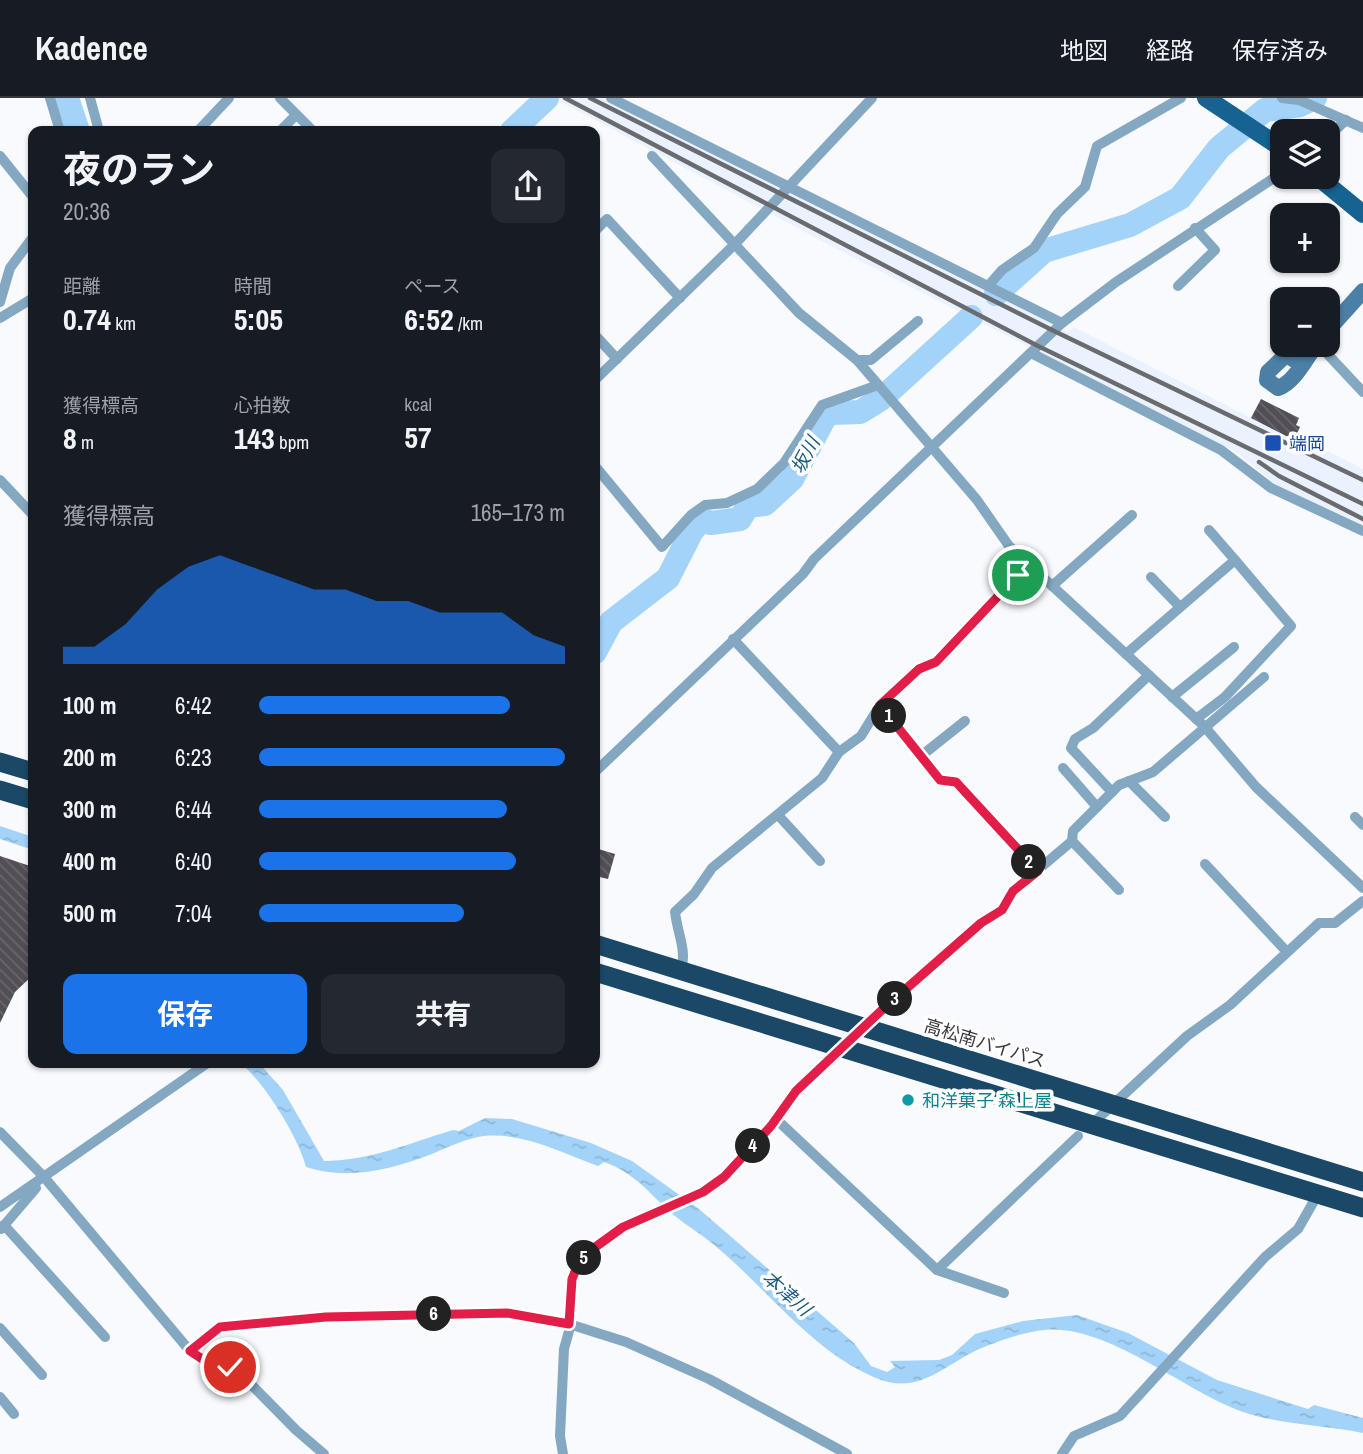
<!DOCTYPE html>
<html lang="ja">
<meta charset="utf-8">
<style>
body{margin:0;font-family:"Archivo Narrow","Noto Sans JP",sans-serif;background:#242831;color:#f1f3f6;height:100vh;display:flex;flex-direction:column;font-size:26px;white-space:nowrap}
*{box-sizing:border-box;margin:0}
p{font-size:23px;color:#9ea1a6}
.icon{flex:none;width:38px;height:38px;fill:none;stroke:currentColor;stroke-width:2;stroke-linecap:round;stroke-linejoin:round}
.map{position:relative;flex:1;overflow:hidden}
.drawer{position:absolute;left:28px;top:28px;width:572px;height:942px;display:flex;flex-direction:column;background:#171b24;border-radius:14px;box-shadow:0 2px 5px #0004}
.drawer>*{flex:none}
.buttons{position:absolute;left:1270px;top:21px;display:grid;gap:14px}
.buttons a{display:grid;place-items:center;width:70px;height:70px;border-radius:14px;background:#171b24;box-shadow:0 2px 5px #0004;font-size:35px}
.pin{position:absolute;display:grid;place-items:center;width:60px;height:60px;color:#fff;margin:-30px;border:4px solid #fff;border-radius:50%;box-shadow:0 2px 7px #0007}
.km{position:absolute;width:35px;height:35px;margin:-18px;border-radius:50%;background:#222;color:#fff;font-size:19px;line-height:35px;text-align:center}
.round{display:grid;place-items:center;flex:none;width:74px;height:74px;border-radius:14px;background:#242831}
.head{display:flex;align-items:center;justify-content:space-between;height:119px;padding:0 35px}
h1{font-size:38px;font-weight:700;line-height:52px}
.metrics{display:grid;grid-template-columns:repeat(3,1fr);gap:10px;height:119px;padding:7px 35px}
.metrics div{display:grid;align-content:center}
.metrics b{font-size:30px;font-weight:700}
.metrics small{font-size:19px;font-weight:400}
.metrics p{font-size:19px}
.chart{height:196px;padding:14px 35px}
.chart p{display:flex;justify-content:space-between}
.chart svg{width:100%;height:126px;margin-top:7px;fill:#1a73e8;opacity:.7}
.cta{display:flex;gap:14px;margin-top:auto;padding:14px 35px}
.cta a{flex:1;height:80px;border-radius:14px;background:#1a73e8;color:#fff;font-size:28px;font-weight:700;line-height:80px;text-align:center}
.cta a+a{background:#242831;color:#f1f3f6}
ul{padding:0 35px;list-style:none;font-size:23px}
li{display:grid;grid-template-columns:112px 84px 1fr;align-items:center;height:52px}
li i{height:18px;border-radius:9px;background:#1a73e8}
header{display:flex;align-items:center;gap:42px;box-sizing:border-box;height:98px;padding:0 35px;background:#171b24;border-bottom:2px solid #363941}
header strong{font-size:33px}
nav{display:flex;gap:38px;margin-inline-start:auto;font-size:24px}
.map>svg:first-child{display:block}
.built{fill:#eaf1ff}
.water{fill:url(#water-ripples)}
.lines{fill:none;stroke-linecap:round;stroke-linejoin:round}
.river{stroke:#a3d3f8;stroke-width:24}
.building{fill:url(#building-back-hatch)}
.street{stroke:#85a8c2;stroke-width:10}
.secondary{stroke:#4b7fa5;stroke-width:16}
.primary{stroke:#166290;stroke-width:18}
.highway{stroke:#1a4866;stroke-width:19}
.rail{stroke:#696b6f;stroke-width:4.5}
.route-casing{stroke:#fff;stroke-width:14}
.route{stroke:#e11d48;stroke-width:9}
.transit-dot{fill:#1a4fb4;stroke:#fff;stroke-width:2.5}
.culture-dot{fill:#0f9aa8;stroke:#fff;stroke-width:2.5}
.labels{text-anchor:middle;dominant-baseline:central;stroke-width:7;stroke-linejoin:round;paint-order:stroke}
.transit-label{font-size:18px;fill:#164399;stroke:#fff;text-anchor:start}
.street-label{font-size:18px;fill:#383a3e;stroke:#fff}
.culture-label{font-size:18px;fill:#0d838f;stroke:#fff;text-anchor:start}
.water-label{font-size:19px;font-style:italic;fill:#1d5b83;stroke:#fff}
</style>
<header>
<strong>Kadence</strong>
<nav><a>地図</a><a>経路</a><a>保存済み</a></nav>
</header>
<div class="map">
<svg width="1363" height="1356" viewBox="0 0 1363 1356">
<defs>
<pattern id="water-ripples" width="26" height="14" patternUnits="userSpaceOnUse" patternTransform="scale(1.75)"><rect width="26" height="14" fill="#a3d3f8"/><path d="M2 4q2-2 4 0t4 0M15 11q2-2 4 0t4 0" fill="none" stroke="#8db6d6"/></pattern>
<pattern id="building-back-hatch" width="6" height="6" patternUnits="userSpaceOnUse" patternTransform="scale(1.75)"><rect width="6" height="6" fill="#524e57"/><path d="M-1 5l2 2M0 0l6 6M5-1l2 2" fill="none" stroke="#69666d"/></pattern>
</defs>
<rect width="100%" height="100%" fill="#f8fafe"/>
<path class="built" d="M554,0H602L1068,234L1074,229L1251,320L1261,301L1299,320L1296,327L1300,329L1297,338L1363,371V427L1276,387L1238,355L854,160Z"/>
<g class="water">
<path d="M0,728L33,739V752L0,741Z"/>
<path d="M239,964H258L283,992L324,1063C373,1062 406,1046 453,1032L459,1033L485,1020L512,1021L591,1045L632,1063L699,1111L854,1245L871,1268L887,1274L895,1269L890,1263L939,1262L952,1257L975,1236L1023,1223L1077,1217L1128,1235L1217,1282L1308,1311L1314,1307L1363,1320V1335C1323,1327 1282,1327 1243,1314C1184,1293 1106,1225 1044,1232C1023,1234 992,1245 973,1254C940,1271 916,1297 876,1280C810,1252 768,1191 713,1146C701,1136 687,1128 675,1118C650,1097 636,1075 604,1064L598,1068C563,1055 522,1034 484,1038C467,1040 448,1049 432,1056C393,1071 348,1083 306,1069C299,1040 263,982 239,964Z"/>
</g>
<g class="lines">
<g class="river">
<path d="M67,0L78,33"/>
<path d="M512,33L547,0"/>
<path d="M996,196L1044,153L1130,127L1180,100L1219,50L1265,12L1300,7L1315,0"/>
<path d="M595,554L611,524L668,480L692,433L702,422L711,425L740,421L748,408L765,406L792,381L825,319L832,315L860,314L881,301L971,219"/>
</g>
</g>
<g class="building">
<path d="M1261,301L1299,320L1296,327L1300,329L1294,342L1251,320Z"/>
<path d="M595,750L615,756L608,781L595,778Z"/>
<path d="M0,758L33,769V877L15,894L0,925Z"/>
</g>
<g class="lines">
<g class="street">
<path d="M50,0L60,33"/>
<path d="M90,0L99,33"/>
<path d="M280,0L313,33"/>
<path d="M611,0L1062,225"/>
<path d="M1282,0L1299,2L1363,30"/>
<path d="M198,33L229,0"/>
<path d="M280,33L296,17"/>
<path d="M1328,39L1346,22"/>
<path d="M0,58L33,99"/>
<path d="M652,58L799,215L857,262L977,402L1009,448L1204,628L1256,689L1363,790"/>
<path d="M595,133L607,121L680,200"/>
<path d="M989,187L1002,172L1034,150L1057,116L1085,89L1097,48L1181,0"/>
<path d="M1178,188L1215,152L1195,130"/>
<path d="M0,204L10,170L33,139"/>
<path d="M0,220L33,200"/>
<path d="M595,237L617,261"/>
<path d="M1319,247L1363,294"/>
<path d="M1031,255L1221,352L1271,390L1363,433"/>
<path d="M857,262H871L918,223"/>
<path d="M595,282L734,147L872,0"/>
<path d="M595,368L662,449L691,417L705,407L727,405L757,391L784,365L822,307L878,287"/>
<path d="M0,382L33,417"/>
<path d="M1209,432L1235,462"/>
<path d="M1151,479L1180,509"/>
<path d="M1052,488L1132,417"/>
<path d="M733,541L839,654"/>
<path d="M1126,556L1235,462L1291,528L1225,599L1196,621"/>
<path d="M1172,599L1234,549"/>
<path d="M880,607L940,682L955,684L1038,773"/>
<path d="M921,658L965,623"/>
<path d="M1063,670L1097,709"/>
<path d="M595,674L803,476L814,461L1062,225L1116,184L1283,74"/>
<path d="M1129,683L1165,719"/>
<path d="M1112,694L1071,650L1075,641L1093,630L1149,577"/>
<path d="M778,717L820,763"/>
<path d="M1355,719L1363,727"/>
<path d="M1072,743L1119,792"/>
<path d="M1205,766L1287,854"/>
<path d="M681,873C687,852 678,838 675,814L694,796L712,770L822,680L839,654L861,638L880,607L919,571L936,564L1018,477L1025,463"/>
<path d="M776,1021L937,1172"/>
<path d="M1092,1026L1187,938L1230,907L1319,825H1335L1363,803"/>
<path d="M0,1034L44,1079L190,1253L207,1264L239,1274L296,1332L324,1356"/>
<path d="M0,1109L209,964"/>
<path d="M4,1127L105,1239"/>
<path d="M1,1131L36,1090"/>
<path d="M1004,1195L937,1172L1078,1038"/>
<path d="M0,1230L42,1277"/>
<path d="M190,1253L220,1229L239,1227L326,1219L507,1215L569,1226L626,1244L709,1281L847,1356"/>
<path d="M0,1299L14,1316"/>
<path d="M563,1356L560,1338L564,1251L569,1233L572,1181L585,1159L612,1135L703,1094L724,1079L771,1029L796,993L883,911L981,825L1002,812L1013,793L1072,743L1073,733L1119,687L1153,674L1264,579"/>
<path d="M1062,1356L1074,1338L1120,1318L1265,1159L1298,1131L1318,1096"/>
</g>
<g class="secondary">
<path d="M1328,232L1363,193"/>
<path d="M1301,266L1286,257L1268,274L1267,282L1278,290C1294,285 1306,260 1316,247"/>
</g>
<g class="primary">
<path d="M1206,0L1283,51"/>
<path d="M1318,79L1363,116"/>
</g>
<g class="highway">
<path d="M0,664L33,674"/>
<path d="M0,692L33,702"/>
<path d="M595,846L1363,1084"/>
<path d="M595,874L1363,1110"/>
</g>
<g class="rail">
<path d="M565,0L1038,248L1363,406"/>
<path d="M590,0L1054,233L1363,382"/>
<path d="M1259,364L1279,378L1363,421"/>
</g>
</g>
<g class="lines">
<defs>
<path id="route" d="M230,1269L207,1264L190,1253L220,1229L326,1219L507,1215L569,1226L572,1181L577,1169L594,1150L623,1129L703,1094L724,1079L771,1028L796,993L883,911L981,825L1002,812L1013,793L1038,773L956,684L940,682L880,607L919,571L936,564L1018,477"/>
</defs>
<use href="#route" class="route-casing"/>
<use href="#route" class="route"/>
</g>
<rect class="transit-dot" x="1264" y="336" width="18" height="18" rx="3.5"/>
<circle class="culture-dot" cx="908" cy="1002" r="7"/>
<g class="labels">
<g class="transit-label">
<text x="1289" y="345">端岡</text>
</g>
<g class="street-label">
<text transform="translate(985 945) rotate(17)">高松南バイパス</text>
</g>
<g class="culture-label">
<text x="922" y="1002">和洋菓子 森上屋</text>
</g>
<g class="water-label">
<text transform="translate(805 357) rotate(-62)">坂川</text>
<text transform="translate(787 1195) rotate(41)">本津川</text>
</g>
</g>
</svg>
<div class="buttons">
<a><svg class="icon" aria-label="layers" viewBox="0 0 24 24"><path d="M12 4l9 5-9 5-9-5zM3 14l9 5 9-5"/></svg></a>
<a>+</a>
<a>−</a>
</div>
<div class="pin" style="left:1018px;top:477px;background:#1e9e55"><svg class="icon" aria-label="arrive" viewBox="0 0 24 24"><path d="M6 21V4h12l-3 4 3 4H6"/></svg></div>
<div class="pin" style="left:230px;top:1269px;background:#d93025"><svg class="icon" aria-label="check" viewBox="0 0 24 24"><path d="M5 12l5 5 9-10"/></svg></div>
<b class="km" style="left:889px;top:618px">1</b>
<b class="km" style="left:1029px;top:764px">2</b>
<b class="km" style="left:895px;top:901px">3</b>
<b class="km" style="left:753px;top:1048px">4</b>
<b class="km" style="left:584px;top:1160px">5</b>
<b class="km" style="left:434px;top:1216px">6</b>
<section class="drawer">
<div class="head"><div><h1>夜のラン</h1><p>20:36</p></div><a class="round"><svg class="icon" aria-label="share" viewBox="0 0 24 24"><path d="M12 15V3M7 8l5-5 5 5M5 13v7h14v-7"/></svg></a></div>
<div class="metrics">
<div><p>距離</p><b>0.74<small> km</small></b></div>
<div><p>時間</p><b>5:05</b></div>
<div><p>ペース</p><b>6:52<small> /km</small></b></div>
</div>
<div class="metrics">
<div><p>獲得標高</p><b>8<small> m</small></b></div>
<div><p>心拍数</p><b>143<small> bpm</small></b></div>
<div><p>kcal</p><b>57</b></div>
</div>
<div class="chart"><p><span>獲得標高</span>165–173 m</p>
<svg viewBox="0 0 160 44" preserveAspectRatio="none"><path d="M0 44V38L10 38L20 30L30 18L40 10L50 6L60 10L70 14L80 18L90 18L100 22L110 22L120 26L130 26L140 26L150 34L160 38V44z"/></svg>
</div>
<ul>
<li><b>100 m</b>6:42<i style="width:82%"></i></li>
<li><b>200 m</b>6:23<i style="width:100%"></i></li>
<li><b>300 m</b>6:44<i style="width:81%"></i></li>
<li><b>400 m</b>6:40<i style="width:84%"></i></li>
<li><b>500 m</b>7:04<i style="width:67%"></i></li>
</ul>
<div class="cta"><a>保存</a><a>共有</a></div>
</section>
</div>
